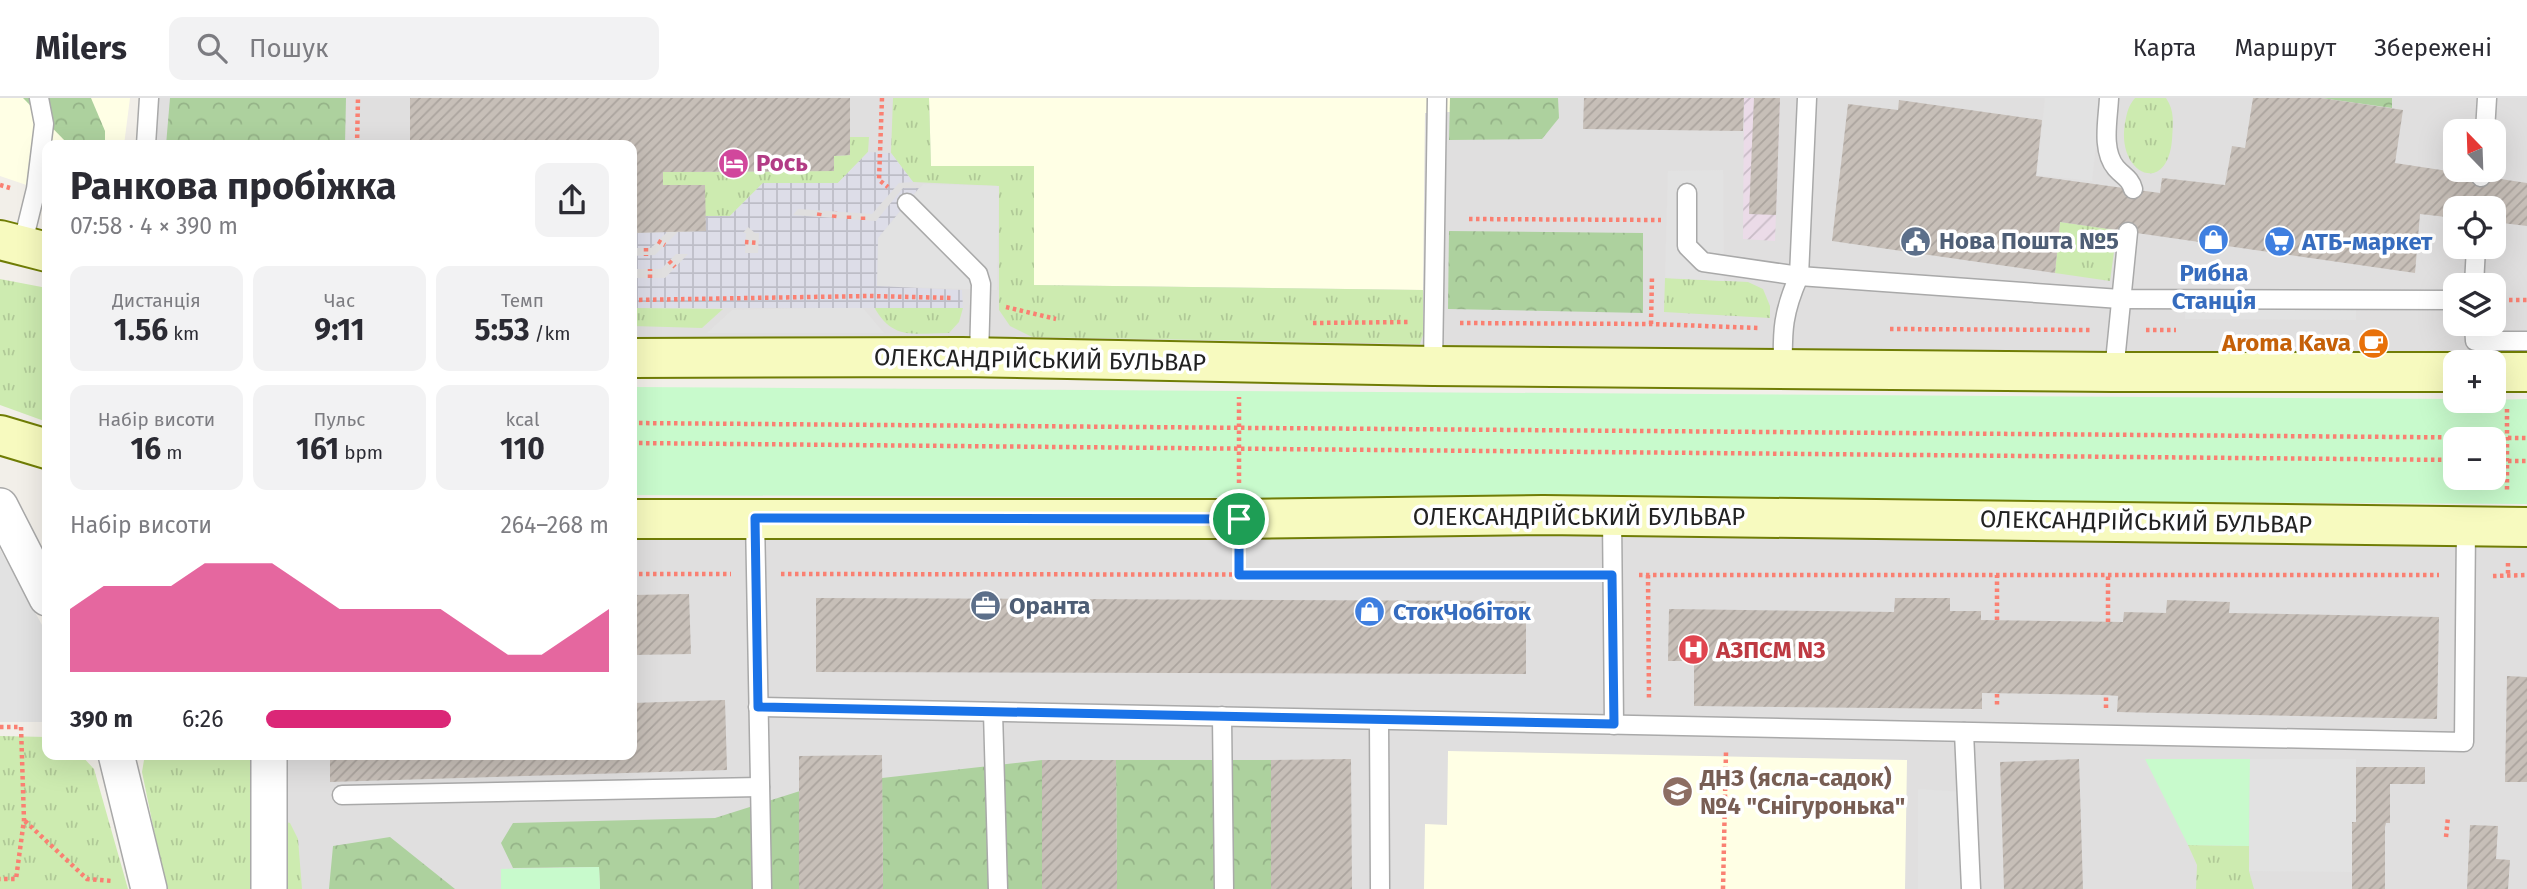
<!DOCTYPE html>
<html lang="uk">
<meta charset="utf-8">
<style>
body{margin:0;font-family:"Fira Sans",sans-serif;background:#f2f2f3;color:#2b2b33;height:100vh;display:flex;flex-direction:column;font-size:26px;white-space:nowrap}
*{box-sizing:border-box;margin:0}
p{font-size:23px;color:#7c7c81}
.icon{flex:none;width:38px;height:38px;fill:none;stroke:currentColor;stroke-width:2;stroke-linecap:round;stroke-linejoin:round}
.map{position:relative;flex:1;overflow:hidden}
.panel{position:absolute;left:42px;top:42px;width:595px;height:620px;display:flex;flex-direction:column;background:#fff;border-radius:14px;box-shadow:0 7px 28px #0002}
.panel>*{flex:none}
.needle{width:46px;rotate:337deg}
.fabs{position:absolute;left:2443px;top:21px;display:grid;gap:14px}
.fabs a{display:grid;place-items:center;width:63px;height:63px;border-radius:14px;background:#fff;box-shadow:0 7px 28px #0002;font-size:35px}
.pin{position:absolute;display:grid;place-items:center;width:60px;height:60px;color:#fff;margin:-30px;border:4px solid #fff;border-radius:50%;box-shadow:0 2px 7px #0007}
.round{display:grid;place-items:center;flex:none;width:74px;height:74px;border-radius:14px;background:#f2f2f3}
.summary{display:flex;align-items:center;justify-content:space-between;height:119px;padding:0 28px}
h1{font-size:38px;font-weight:700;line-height:52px}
.metrics{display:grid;grid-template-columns:repeat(3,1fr);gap:10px;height:119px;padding:7px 28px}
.metrics div{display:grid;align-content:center;border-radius:14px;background:#f2f2f3;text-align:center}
.metrics b{font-size:30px;font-weight:700}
.metrics small{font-size:19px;font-weight:400}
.metrics p{font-size:19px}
.chart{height:196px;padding:14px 28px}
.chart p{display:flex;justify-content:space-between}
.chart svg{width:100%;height:126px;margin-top:7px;fill:#db2777;opacity:.7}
ul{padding:0 28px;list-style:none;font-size:23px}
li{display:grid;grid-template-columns:112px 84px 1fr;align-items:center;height:52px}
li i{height:18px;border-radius:9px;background:#db2777}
header{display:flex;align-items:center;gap:42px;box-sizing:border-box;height:98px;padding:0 35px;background:#fff;border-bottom:2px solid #e1e1e2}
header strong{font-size:33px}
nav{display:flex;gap:38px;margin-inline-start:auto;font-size:24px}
.search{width:490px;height:63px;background:#f2f2f3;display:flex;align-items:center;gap:18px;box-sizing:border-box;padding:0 24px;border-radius:14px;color:#7c7c81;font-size:26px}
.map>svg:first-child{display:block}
.residential{fill:#e0dfdf;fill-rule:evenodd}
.industrial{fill:url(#industrial-furrows)}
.education{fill:#ffffe5}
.grass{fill:url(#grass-tufts)}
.forest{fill:url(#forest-crowns)}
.park{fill:#c8facc;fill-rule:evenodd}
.parking{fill:#e2e2e2}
.plaza{fill:url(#plaza-grid);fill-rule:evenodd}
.building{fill:url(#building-hatch)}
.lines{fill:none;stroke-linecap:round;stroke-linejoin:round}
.service-casing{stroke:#a9a9a9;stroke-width:21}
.minor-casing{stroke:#a9a9a9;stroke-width:38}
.secondary-casing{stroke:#707d05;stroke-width:42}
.path{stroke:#fa8072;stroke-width:4.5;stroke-dasharray:3.5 3.5;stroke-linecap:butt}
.service{stroke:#fff;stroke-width:18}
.minor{stroke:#fff;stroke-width:35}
.secondary{stroke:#f7fabf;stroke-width:38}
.route-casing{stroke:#fff;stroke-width:14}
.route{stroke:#1a73e8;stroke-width:9}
.labels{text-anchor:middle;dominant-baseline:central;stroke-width:7;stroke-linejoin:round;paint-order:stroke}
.hotel-label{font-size:24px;font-weight:bold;fill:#b23c85;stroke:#fff;text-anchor:start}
.service-label{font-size:24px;font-weight:bold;fill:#4e5e75;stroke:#fff;text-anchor:start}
.shop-label{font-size:24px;font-weight:bold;fill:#366cbe;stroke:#fff;text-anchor:start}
.food-label{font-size:24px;font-weight:bold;fill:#c56008;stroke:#fff;text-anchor:end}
.street-label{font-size:24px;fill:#222;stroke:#fff}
.health-label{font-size:24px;font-weight:bold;fill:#be3a42;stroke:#fff;text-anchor:start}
.education-label{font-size:24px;font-weight:bold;fill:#785e54;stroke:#fff;text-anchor:start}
</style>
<header>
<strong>Milers</strong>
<div class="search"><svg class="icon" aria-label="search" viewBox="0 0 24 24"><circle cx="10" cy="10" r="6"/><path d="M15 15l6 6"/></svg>Пошук</div>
<nav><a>Карта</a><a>Маршрут</a><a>Збережені</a></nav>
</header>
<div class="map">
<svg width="2527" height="791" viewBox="0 0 2527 791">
<defs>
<pattern id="industrial-furrows" width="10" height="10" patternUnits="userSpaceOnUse" patternTransform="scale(1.75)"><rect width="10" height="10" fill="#ebdbe8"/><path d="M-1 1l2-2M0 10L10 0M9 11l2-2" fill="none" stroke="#c9bcc7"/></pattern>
<pattern id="grass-tufts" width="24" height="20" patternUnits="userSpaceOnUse" patternTransform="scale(1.75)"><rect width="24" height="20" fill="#cdebb0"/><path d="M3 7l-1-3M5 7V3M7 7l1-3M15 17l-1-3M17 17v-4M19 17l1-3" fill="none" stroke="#b0c997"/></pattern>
<pattern id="forest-crowns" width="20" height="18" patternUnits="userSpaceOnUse" patternTransform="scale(1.75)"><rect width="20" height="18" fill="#add19e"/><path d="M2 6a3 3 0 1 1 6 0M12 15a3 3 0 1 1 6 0" fill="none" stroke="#95b388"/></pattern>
<pattern id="plaza-grid" width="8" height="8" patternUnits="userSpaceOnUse" patternTransform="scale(1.75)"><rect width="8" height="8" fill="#dddde8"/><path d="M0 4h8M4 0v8" fill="none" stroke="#bdbdc7"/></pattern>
<pattern id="building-hatch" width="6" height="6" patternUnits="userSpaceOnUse" patternTransform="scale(1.75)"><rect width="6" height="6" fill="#c7bfb8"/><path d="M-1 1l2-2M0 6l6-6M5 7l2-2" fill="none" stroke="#aba49e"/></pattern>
</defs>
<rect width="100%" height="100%" fill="#f2efe9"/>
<g class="residential">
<path d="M149,0H2527V273L2494,264L632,260V47H146ZM2455,33H2494V72H2455ZM2455,110H2494V149H2455ZM2455,187H2494V226H2455Z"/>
<path d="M632,421L2527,429V791H272L269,656H632Z"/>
</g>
<path class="industrial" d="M1744,0H1780L1775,143L1743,141Z"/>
<g class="education">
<path d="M0,0H130L124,47H47V94L0,78Z"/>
<path d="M929,0H1450V14L1425,15L1423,192L1034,187V68H931Z"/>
<path d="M1448,653L1907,662L1905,791H1424L1425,726L1447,727Z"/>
</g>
<g class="grass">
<path d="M893,0H929L931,68H1034V187L1423,192V237L1420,246L1032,239L1010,228L999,212V88L913,84L891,55Z"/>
<path d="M2166,0C2175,13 2173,26 2172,42C2167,99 2116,76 2125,25C2127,15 2128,8 2135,0Z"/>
<path d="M850,39H869L868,54L838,85H763L730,118H705V87H663V74L834,73V58L850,57Z"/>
<path d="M2060,124L2117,132L2110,183L2055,175Z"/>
<path d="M1665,180L1748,184L1763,191L1770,208V220L1664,214Z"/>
<path d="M0,181L47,190V324L0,307Z"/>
<path d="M874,209L963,210L959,224L949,235C914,235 893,243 874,209Z"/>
<path d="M632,210L723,211L702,230L632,228Z"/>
<path d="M0,638L47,639V656H80L94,671L128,791H0Z"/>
<path d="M145,656H252L255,791H166L142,674Z"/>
<path d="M282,723L290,725L298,741L302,791H280Z"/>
<path d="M2188,747L2249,748V773L2254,791H2196L2197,767Z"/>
</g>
<g class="forest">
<path d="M23,0H91L105,33V47H69Z"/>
<path d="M170,0H346L345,47H166Z"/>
<path d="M1450,0H1558L1559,20L1542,41L1449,42Z"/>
<path d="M2321,0H2392V10Z"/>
<path d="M1449,133L1643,135V215L1448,211Z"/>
<path d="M1042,662V791H883L882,680Z"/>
<path d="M1116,662H1271V791H1117Z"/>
<path d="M800,693L799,791H600L599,769L513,770L501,745L513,725L715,720Z"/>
<path d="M390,739L455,791H329L333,748Z"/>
</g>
<g class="park">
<path d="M632,289L2455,301V303L2527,301V406L632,397ZM2455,341H2494V380H2455Z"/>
<path d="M2145,661H2250L2249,748L2188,747Z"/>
<path d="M599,769L600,791H501V771Z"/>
</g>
<g class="parking">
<path d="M2045,0H2101L2092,83L2037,77Z"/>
<path d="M1723,72L1724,183L1665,180L1668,73Z"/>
<path d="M923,86L999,88L997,192L877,188L878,140Z"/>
<path d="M2185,199H2356V222L2185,221Z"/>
<path d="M862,209L884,235H707L732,212Z"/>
<path d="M0,451L47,536V624H0Z"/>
<path d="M2250,661H2356V724L2352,774L2249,773Z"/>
<path d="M1918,691L1966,694L1971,791H1918Z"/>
</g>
<g class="plaza">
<path d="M868,54L891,55L913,84L899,85L872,116L798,111L793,117L876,123L903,90H919L878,140L877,188L962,192L963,210H632V180H665L688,156H676L661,171H632V158L655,157L678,134L705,133V118H730L763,85H838ZM748,129L755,135H759L758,155H745L746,135H743Z"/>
<path d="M667,134L651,150H632V135Z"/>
</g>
<g class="building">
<path d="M410,0H850V57L834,58V73L663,74V87H705L706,133L632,135V47H410Z"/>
<path d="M1584,0H1744L1743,33L1583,31Z"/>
<path d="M1754,0H1780L1776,117L1749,116Z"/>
<path d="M2253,0H2321L2403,12L2395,65L2527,85V128L2494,124V110H2455V120L2420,116L2415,175L2060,124L2055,175L1832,143L1848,6L1898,12L1899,2L2042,22L2036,78L2160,95L2162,80L2225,87L2232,48L2245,50Z"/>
<path d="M689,496L691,556L632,557V497Z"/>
<path d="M816,500L1526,503V576L816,574Z"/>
<path d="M1895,500H1950V513H1981V522L2123,524L2124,514L2166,515L2167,502L2230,504L2229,515L2439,519L2437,621L2117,614L2118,598L2106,597L1982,595V611L1694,608V563H1668L1669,511L1894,514Z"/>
<path d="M2507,578L2527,579V684H2505Z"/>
<path d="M725,602L727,672L330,684V656H632V605Z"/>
<path d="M882,657L883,791H799V658Z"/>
<path d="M1351,661L1352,791H1271V662Z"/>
<path d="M2079,661L2083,791H2004L2000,664Z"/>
<path d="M1042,662H1116L1117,791H1042Z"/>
<path d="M2356,669H2425V686H2390V725H2386L2385,729V791H2352V724H2356Z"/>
<path d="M2470,727L2498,728L2496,761L2510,762L2508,791H2467Z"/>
</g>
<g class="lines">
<defs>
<g id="service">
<path d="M2109,0C2108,22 2101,52 2116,70C2124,79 2130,80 2133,91"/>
<path d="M2485,33L2487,0"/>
<path d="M146,47L149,0"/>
<path d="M2481,79L2482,72"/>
<path d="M1687,95V148L1703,164L1799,178L2120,201L2455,202"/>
<path d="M907,105L978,176L981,186L979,259"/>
<path d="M22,148L36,91L44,26L39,0"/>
<path d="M2474,187L2476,149"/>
<path d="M2474,226L2475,243H2527"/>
<path d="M1433,268L1437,0"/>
<path d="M1783,271C1782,232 1783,214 1799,178L1807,0"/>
<path d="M2114,274L2128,134"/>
<path d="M1612,418L1614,627"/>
<path d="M755,420L762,791"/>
<path d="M758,609L2464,644L2466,429"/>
<path d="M993,614L998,791"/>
<path d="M1222,618L1224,791"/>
<path d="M1379,622L1380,791"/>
<path d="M1964,634L1971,791"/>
<path d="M342,697L760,689"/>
</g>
<g id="minor">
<path d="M0,408L47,500"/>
<path d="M116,656L149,791"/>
<path d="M269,656V791"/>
</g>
<g id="secondary">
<path d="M0,142L47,154"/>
<path d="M632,260L962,259L1433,268L2114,274H2455"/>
<path d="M2494,274H2527"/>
<path d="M0,337L47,351"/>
<path d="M632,421H1239L1543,417L2527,429"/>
</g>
</defs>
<use href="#service" class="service-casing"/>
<use href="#minor" class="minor-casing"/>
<use href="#secondary" class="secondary-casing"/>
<g class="path">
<path d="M882,0L879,82L888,89"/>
<path d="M357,47L358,0"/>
<path d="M0,87L10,90"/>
<path d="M819,118L820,112"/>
<path d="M834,120L835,113"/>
<path d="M849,121V114"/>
<path d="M1469,121L1661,122"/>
<path d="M863,122V116"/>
<path d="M658,143L665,147"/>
<path d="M745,144L759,145"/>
<path d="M646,150V158"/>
<path d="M669,163L675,169"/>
<path d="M650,180V171"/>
<path d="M632,202L869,198L953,200"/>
<path d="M2495,202H2527"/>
<path d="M1006,209L1056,221"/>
<path d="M1313,225L1409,224"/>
<path d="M1460,225L1651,226L1759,230"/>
<path d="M1651,226L1652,179"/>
<path d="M1890,231L2092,232"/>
<path d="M2146,232H2176"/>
<path d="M2507,311V393"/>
<path d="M632,325L2527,340"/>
<path d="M632,345L2455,362"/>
<path d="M2494,363H2527"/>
<path d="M1239,385V299"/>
<path d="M2508,465V478"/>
<path d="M632,476H731"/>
<path d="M781,476L1588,477"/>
<path d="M1239,476V457"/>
<path d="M1639,477H2439"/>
<path d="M1648,477L1649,602"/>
<path d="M2493,478L2527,477"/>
<path d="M1997,522V477"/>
<path d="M2108,524V477"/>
<path d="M1997,596V609"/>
<path d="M2106,610V597"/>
<path d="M0,629H21L24,722L16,781H0"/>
<path d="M25,723L87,781L112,783"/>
<path d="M2446,739L2448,719"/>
<path d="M1723,791L1726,654"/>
</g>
<use href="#service" class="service"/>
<use href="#minor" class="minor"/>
<use href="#secondary" class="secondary"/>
</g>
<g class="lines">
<defs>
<path id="route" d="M755,420L1239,421V477H1612L1614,626L758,609Z"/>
</defs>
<use href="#route" class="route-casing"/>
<use href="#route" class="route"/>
</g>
<defs>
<symbol id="hotel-disc" viewBox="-11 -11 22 22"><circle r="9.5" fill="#d1479c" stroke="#fff"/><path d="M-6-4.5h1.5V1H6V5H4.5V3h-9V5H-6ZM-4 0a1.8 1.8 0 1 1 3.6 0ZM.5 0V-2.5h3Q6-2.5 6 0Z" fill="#fff"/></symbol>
<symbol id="shop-disc" viewBox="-11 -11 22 22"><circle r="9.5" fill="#3f7fe0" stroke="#fff"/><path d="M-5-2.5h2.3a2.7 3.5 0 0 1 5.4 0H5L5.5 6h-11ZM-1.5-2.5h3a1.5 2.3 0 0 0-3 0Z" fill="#fff"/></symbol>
<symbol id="civic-disc" viewBox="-11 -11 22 22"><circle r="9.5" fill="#5c6f8a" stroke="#fff"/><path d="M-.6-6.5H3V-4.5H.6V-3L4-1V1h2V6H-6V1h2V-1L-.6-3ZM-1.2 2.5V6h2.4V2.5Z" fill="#fff"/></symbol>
<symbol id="supermarket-disc" viewBox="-11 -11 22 22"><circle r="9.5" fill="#3f7fe0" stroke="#fff"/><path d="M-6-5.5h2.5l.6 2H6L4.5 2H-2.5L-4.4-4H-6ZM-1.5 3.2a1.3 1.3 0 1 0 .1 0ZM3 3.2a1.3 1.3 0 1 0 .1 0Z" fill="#fff"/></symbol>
<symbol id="cafe-disc" viewBox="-11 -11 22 22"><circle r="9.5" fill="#e8710a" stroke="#fff"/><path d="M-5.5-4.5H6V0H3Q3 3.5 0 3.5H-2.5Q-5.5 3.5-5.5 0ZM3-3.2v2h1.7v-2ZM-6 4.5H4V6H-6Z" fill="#fff"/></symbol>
<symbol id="office-disc" viewBox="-11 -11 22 22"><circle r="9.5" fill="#5c6f8a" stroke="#fff"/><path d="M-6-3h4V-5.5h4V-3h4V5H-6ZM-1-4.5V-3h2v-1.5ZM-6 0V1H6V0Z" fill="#fff"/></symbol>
<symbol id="hospital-disc" viewBox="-11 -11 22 22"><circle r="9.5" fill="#e0444e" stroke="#fff"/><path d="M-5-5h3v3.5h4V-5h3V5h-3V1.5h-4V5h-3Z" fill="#fff"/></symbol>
<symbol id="school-disc" viewBox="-11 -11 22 22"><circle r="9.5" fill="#8d6e63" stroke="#fff"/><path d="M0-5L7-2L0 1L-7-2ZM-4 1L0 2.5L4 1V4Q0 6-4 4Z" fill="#fff"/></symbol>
</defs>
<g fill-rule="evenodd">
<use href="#hotel-disc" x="716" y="48" width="35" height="35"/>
<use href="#shop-disc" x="2196" y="124" width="35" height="35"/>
<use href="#civic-disc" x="1898" y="126" width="35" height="35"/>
<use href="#supermarket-disc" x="2262" y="126" width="35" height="35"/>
<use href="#cafe-disc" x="2356" y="228" width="35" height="35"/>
<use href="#office-disc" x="968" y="490" width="35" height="35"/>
<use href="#shop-disc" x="1352" y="496" width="35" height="35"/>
<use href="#hospital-disc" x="1676" y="534" width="35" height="35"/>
<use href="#school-disc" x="1660" y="676" width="35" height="35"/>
</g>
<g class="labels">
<g class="hotel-label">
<text x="756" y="65">Рось</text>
</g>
<g class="service-label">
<text x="1939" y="143">Нова Пошта №5</text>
<text x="1009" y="508">Оранта</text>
</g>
<g class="shop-label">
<text x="2302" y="144">АТБ-маркет</text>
<text x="2214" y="175" text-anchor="middle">Рибна<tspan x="2214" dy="28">Станція</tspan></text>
<text x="1393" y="514">СтокЧобіток</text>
</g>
<g class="food-label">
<text x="2351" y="245">Aroma Kava</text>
</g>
<g class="street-label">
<text transform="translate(1040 262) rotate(1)">ОЛЕКСАНДРІЙСЬКИЙ БУЛЬВАР</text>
<text x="1579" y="419">ОЛЕКСАНДРІЙСЬКИЙ БУЛЬВАР</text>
<text transform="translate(2146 424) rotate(1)">ОЛЕКСАНДРІЙСЬКИЙ БУЛЬВАР</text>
</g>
<g class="health-label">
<text x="1716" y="552">АЗПСМ N3</text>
</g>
<g class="education-label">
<text x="1700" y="680">ДНЗ (ясла-садок)<tspan x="1700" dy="28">№4 "Снігуронька"</tspan></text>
</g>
</g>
</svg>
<div class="fabs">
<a><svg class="needle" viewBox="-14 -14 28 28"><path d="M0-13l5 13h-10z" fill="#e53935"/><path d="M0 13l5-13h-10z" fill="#7c7c81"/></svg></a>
<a><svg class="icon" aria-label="locate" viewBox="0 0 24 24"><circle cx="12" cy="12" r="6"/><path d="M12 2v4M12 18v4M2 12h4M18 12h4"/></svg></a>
<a><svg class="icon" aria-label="layers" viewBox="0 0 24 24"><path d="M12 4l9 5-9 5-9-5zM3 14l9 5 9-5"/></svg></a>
<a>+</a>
<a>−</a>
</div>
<div class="pin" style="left:1239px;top:421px;background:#1e9e55"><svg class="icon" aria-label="arrive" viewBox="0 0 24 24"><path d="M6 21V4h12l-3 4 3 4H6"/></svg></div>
<section class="panel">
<div class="summary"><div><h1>Ранкова пробіжка</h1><p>07:58 · 4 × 390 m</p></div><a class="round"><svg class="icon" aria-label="share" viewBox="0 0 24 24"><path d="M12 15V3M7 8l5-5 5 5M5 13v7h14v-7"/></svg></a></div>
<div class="metrics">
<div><p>Дистанція</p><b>1.56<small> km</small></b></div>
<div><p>Час</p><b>9:11</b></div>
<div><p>Темп</p><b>5:53<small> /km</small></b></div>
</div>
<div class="metrics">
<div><p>Набір висоти</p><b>16<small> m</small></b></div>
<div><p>Пульс</p><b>161<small> bpm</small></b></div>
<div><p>kcal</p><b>110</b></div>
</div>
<div class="chart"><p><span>Набір висоти</span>264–268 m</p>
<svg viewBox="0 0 160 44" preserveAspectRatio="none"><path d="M0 44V22L10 14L20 14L30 14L40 6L50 6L60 6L70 14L80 22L90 22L100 22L110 22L120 30L130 38L140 38L150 30L160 22V44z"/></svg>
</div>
<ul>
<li><b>390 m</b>6:26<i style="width:54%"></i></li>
</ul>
</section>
</div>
